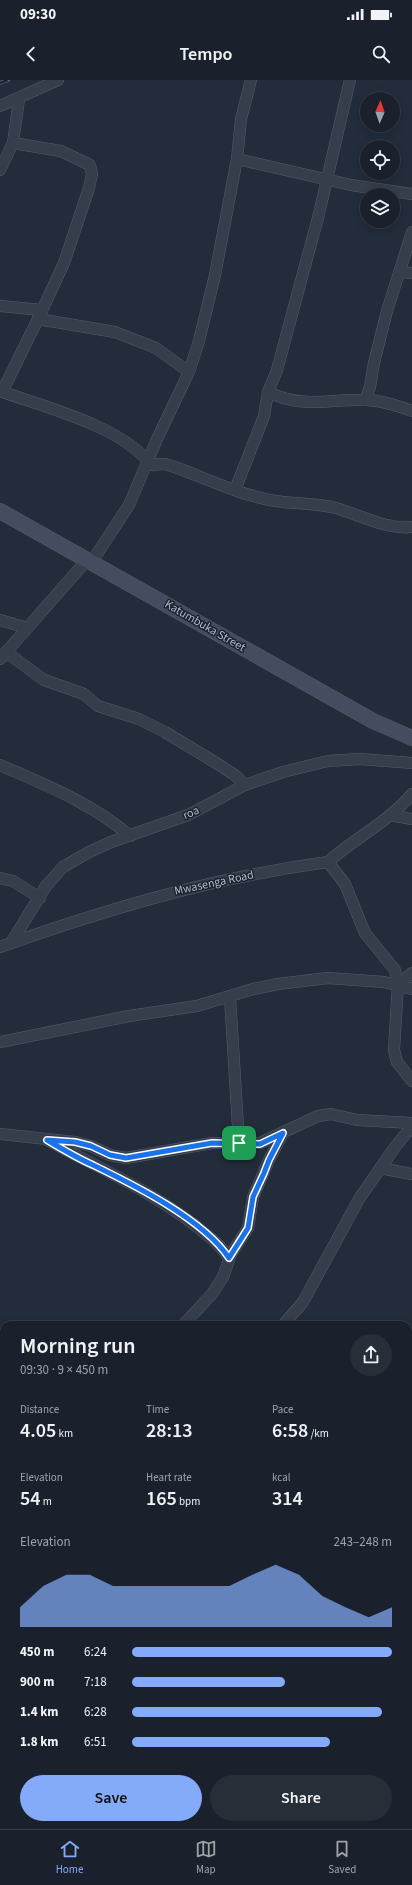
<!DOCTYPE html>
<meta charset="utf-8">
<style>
body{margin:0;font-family:"Source Sans 3",sans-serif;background:#272e38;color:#f1f3f6;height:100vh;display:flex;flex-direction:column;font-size:15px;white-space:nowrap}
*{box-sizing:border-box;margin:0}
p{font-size:13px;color:#9fa3a9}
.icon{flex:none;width:22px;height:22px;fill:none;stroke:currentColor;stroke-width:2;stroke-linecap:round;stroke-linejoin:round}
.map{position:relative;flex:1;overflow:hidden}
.side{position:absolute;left:0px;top:1241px;width:412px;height:508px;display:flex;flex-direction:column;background:#1a212c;border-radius:12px 12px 0 0;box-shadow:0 2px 10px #0003,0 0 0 1px #383e48}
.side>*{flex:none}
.needle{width:26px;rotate:2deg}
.tools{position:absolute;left:360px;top:12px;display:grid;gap:8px}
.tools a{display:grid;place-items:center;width:40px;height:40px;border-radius:50%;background:#1a212c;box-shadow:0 2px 10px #0003,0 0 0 1px #383e48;font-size:20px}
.pin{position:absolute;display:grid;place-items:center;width:34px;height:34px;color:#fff;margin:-17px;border-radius:8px;box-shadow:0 2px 6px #0006}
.round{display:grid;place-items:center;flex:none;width:42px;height:42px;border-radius:21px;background:#272e38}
.head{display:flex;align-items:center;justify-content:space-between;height:68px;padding:0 20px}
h1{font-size:22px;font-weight:600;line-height:30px}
.figures{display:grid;grid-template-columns:repeat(3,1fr);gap:6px;height:68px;padding:4px 20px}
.figures div{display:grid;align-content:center}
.figures b{font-size:20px;font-weight:600}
.figures small{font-size:11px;font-weight:400}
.figures p{font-size:11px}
.chart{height:112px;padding:8px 20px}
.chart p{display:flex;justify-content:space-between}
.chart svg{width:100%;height:72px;margin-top:4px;fill:#84abf9;opacity:.7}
.primary-button{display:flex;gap:8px;margin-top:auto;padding:8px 20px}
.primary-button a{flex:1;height:46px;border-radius:24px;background:#84abf9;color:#111;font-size:16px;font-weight:600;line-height:46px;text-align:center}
.primary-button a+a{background:#272e38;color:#f1f3f6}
ul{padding:0 20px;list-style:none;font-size:13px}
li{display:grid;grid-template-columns:64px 48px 1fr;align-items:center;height:30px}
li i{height:10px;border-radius:5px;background:#84abf9}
.status{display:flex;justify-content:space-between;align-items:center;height:28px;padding:0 20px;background:#1a212c;direction:ltr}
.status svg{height:11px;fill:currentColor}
header{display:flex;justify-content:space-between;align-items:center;height:52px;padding:0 20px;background:#1a212c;font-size:18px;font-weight:600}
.dock{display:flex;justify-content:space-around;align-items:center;height:56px;border-top:1px solid #383e48;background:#1a212c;font-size:11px;color:#9fa3a9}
.dock a{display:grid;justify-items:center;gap:2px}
.dock .selected{color:#84abf9}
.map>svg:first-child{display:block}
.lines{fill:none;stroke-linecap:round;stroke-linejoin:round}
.minor-casing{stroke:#545c69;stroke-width:12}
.secondary-casing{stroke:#545c69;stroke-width:16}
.minor{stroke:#363e4c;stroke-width:11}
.secondary{stroke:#444c5f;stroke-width:15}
.rail-casing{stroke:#586173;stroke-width:4}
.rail{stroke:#1b2330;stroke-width:2.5;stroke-dasharray:8;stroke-linecap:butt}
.route-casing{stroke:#fff;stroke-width:8}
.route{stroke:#1a73e8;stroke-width:5}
.labels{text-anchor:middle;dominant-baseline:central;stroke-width:3;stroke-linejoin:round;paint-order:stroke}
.street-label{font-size:12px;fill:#b1b9c7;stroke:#1b2330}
</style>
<div class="status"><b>09:30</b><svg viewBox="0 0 49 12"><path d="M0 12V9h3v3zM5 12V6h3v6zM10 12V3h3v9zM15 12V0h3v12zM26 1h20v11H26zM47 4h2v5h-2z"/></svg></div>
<header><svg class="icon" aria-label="back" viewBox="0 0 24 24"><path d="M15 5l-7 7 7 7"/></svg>Tempo<svg class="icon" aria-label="search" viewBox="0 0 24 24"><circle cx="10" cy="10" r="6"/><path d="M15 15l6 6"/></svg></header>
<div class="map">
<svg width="412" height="1749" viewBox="0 0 412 1749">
<rect width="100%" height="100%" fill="#222c3b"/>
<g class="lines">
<defs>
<g id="minor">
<path d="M0,26L58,0"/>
<path d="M237,79L351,105L412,114"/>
<path d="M0,90L13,63L19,19"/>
<path d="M400,192L412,193"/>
<path d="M0,226L42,230"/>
<path d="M38,239L115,252L156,268L189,292"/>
<path d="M0,311C44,327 117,345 148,381"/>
<path d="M2,312L38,239L64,183L89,108L92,94L90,85L61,71L13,63"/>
<path d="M268,312C303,329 328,319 364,320C381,320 396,325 412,331"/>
<path d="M365,320L370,307L374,283L387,231L412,152"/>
<path d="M147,385L165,384L172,386C206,398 239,415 275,421C295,424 316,423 336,428C360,435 387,450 412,447"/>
<path d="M235,410L264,336L268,312L277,290L319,134L350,0"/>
<path d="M91,483L129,425L157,359L189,292L199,261L215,195L237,79L241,39L251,0"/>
<path d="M0,540L27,548"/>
<path d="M6,572L44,600L84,614L98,626L139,639L165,652L221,686L236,696L245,705"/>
<path d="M0,579L87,480"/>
<path d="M0,685C45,705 92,723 130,756"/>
<path d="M390,735L412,739"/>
<path d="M328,782L345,804L365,853L395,890L398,904L394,970L397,982L412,1001"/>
<path d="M0,798L13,801L40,818"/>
<path d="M11,863L46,806L63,787L89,772L111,762L188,735L245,705L283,692L328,681L360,679L412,683"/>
<path d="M0,867C107,829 215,797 328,782C355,758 388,742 412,714"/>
<path d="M398,904L412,893"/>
<path d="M230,917L239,1063"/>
<path d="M0,962L129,936L197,926L253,909L278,904L328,898L384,902L412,909"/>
<path d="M0,1054L75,1062L91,1066L110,1075L126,1078L212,1063H260L318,1036L331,1034L357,1040L412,1043"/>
<path d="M49,1061C99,1088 151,1111 196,1146C208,1156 220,1164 229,1178"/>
<path d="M380,1088L412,1094"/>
<path d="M183,1245L212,1214L223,1197L231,1174L248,1148L253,1117L269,1080L283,1053"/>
<path d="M283,1245L303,1222L359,1119L395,1067L412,1046"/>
<path d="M408,1274L412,1267"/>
<path d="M0,1314H4"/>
<path d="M408,1375L412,1380"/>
<path d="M0,1378L4,1382"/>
<path d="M408,1418L412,1414"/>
<path d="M408,1539H412"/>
<path d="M0,1554L4,1553"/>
<path d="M408,1733L412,1734"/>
<path d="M245,1745L304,1746L327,1745"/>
<path d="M353,1745V1749"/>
<path d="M223,1749V1745"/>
</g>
<path id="secondary" d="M0,431L373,641L412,658"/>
</defs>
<use href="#minor" class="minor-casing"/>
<use href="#secondary" class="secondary-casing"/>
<use href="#minor" class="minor"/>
<use href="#secondary" class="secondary"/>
<defs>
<path id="rail" d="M0,3L8,0"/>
</defs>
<use href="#rail" class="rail-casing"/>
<use href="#rail" class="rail"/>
</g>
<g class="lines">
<defs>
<path id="route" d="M283,1053L269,1080L264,1093L253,1117L248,1148L229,1178C203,1139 134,1105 93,1085C77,1078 62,1069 47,1060L75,1062L91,1066L110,1075L126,1078L212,1063L260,1064Z"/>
</defs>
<use href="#route" class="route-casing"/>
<use href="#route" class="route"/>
</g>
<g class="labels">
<g class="street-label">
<text transform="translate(205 546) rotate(30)">Katumbuka Street</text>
<text transform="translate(191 733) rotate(-24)">roa</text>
<text transform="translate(214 803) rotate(-12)">Mwasenga Road</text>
</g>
</g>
</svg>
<div class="tools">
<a><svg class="needle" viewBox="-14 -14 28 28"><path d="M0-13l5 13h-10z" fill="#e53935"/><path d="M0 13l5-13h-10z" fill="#9fa3a9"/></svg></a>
<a><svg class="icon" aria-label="locate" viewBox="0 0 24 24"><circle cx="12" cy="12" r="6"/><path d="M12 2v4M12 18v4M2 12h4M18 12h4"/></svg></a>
<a><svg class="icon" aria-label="layers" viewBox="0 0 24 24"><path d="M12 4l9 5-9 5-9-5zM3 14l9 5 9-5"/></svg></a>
</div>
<div class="pin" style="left:239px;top:1063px;background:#1e9e55"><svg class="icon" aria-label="arrive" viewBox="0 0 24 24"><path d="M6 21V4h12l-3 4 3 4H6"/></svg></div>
<section class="side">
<div class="head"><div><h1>Morning run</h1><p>09:30 · 9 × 450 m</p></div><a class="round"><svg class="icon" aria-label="share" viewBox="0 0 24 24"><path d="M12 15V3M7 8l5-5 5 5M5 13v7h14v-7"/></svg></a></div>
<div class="figures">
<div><p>Distance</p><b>4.05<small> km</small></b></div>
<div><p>Time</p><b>28:13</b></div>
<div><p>Pace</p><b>6:58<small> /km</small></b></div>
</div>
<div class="figures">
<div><p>Elevation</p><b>54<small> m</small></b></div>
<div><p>Heart rate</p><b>165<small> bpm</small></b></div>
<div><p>kcal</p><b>314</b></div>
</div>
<div class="chart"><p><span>Elevation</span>243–248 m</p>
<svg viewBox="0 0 160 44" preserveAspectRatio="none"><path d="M0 44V32L10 19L20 12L30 12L40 19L50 19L60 19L70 19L80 19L90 19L100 12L110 6L120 12L130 25L140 32L150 38L160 32V44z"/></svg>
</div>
<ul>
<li><b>450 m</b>6:24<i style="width:100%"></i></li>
<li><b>900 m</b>7:18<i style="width:59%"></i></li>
<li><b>1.4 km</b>6:28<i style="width:96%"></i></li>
<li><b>1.8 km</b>6:51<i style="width:76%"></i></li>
</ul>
<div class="primary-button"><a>Save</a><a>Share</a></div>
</section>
</div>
<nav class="dock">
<a class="selected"><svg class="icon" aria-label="home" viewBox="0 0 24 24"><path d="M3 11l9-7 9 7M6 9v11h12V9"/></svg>Home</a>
<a><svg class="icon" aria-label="map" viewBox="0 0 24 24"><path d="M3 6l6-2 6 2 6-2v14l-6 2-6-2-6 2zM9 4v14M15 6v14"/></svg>Map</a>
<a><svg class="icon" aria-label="saved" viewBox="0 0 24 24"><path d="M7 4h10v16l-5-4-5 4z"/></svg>Saved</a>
</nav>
